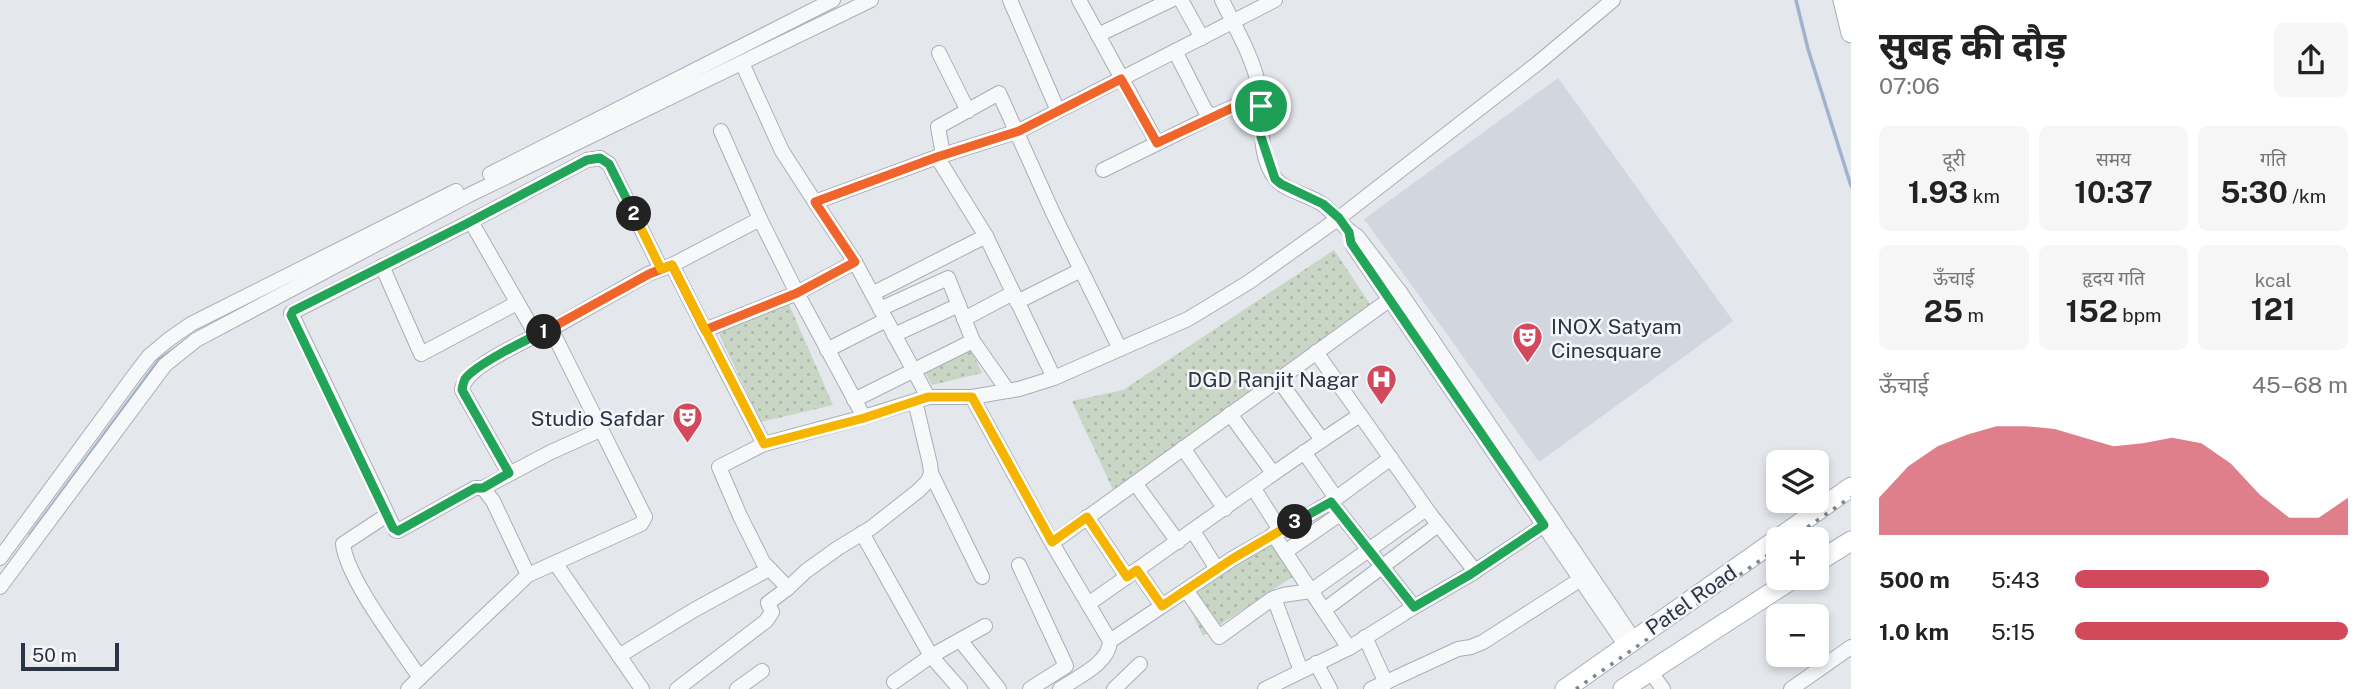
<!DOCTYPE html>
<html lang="hi">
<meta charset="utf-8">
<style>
body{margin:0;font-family:"Public Sans","Noto Sans Devanagari",sans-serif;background:#f6f6f6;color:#222;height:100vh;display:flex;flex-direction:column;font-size:26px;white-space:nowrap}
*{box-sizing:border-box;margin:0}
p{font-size:23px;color:#767676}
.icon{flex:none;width:38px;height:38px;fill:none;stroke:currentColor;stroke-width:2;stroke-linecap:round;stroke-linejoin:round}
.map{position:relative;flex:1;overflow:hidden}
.drawer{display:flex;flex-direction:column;background:#fff;width:525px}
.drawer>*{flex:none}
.buttons{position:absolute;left:1766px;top:450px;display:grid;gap:14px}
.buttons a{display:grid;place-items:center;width:63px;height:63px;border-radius:10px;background:#fff;box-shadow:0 4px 10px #0003;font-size:35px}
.scale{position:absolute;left:21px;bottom:18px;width:98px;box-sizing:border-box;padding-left:7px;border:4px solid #2b3445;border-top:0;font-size:19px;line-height:24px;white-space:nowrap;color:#2b3445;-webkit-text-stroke:5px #f4f6f9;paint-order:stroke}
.pin{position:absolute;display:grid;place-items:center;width:60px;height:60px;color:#fff;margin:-30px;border:4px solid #fff;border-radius:50%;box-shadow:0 2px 7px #0007}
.km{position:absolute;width:35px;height:35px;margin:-18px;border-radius:50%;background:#222;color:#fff;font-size:19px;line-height:35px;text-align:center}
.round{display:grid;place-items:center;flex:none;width:74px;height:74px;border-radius:10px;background:#f6f6f6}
.overview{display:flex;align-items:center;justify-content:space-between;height:119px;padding:0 28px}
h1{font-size:38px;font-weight:700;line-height:52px}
.figures{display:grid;grid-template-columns:repeat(3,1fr);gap:10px;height:119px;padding:7px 28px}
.figures div{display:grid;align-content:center;border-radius:10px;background:#f6f6f6;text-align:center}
.figures b{font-size:30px;font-weight:700}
.figures small{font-size:19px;font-weight:400}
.figures p{font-size:19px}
.chart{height:196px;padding:14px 28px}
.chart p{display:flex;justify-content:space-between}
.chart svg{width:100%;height:126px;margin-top:7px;fill:#d1495b;opacity:.7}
ul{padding:0 28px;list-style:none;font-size:23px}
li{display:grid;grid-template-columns:112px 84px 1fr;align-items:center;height:52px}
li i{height:18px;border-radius:9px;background:#d1495b}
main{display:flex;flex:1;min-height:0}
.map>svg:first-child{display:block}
.built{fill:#d2d6de}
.park{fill:url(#park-dots)}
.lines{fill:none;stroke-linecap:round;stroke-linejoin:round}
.stream{stroke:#9fb4cc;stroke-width:3.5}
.street-casing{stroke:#a9aeb7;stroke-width:16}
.secondary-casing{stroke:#a9aeb7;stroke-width:21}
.street{stroke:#f7f8fa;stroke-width:14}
.secondary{stroke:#fff;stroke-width:19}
.rail{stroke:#7d8696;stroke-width:3.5;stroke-dasharray:3.5 7;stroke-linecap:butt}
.split-1-casing{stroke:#fff;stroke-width:14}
.split-2-casing{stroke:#fff;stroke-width:14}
.split-3-casing{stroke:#fff;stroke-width:14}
.split-4-casing{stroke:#fff;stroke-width:14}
.split-1{stroke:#f0652b;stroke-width:9}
.split-2{stroke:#22a559;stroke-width:9}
.split-3{stroke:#f5b400;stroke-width:9}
.split-4{stroke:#22a559;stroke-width:9}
.labels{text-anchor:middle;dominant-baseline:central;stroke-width:5;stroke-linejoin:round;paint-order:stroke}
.poi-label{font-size:21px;fill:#2b3445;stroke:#f4f6f9;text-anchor:end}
.street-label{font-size:21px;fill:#2b3445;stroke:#f4f6f9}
</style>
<main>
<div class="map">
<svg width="1851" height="689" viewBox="0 0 1851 689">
<defs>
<pattern id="park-dots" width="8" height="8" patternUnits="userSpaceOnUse" patternTransform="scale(1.75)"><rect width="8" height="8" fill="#c9d6c5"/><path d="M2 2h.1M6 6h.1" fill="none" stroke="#adb8ab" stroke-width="1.8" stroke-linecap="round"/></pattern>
</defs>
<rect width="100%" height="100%" fill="#e4e7ec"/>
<path class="built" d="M1558,78L1733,321L1539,462L1364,219Z"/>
<g class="park">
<path d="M1334,250L1372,307L1114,492L1072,401L1123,390Z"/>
<path d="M788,302L833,405L761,422L718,332Z"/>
<path d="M970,347L982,373L932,385L925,372Z"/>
<path d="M1270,534L1297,574L1203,636L1185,598Z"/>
</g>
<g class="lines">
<g class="stream">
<path d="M1796,0L1808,49L1851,186"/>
<path d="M30,535L159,360L187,340"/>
</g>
<defs>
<g id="street">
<path d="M1010,0L1058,111"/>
<path d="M1079,0L1157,143"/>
<path d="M1181,0L1202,38"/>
<path d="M1222,0C1234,25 1250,52 1257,79C1265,108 1255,153 1275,178C1286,192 1308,194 1322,204C1335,213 1343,229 1357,236L1400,292L1634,640"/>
<path d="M1098,35L1171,0"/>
<path d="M1175,51L1205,110L1210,115H1215L1260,95"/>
<path d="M939,53L968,111"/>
<path d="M742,63L782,151L815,202"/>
<path d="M721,131L760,219"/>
<path d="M943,155L938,127L999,93L1053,213L1120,349"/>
<path d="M937,157L986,236L1054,378"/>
<path d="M1103,170L1215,115"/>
<path d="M490,174L833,0"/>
<path d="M466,224L587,160L600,158L609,164L661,269"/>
<path d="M1353,246L1626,646"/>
<path d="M855,262L928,397"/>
<path d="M382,266L421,354L517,303"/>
<path d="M872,294L986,236"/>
<path d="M1017,302L1081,270"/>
<path d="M880,309L948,278L973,341L1008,391"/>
<path d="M964,319L1013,293"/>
<path d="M705,330L764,444"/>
<path d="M894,335L959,305"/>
<path d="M827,350L886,320"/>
<path d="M1316,352L1430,514L1475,571"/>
<path d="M1278,379L1322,440"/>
<path d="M972,397L1052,543L1400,292"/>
<path d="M854,400L973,341"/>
<path d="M915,401L930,464L931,473L928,481L918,491L871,528L838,548L806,571L788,588L763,562L740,516L719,467L764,444L864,417L928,397H972L1019,389L1054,378L1188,319L1249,282L1339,218L1538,63L1613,0"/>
<path d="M1230,414L1273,473"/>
<path d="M864,417L797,293L855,262L815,202L937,157L1019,131L1275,0"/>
<path d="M1183,448L1225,509"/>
<path d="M1304,452L1336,498"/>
<path d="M509,473L462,390C465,367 517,346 536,335"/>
<path d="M931,473L982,577"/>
<path d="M1135,483L1178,542"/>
<path d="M483,488L551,452L600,430"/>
<path d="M1254,489L1280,530"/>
<path d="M387,515L343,544C347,579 399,646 420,678"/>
<path d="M1087,517L1127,577"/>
<path d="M1193,531L1217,569"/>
<path d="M862,533L931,656L960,689"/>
<path d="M1273,534L1349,648"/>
<path d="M1052,543L1110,641C1109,664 1077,677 1060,689"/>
<path d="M1285,552L1340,514"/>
<path d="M0,558L133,377L149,356L168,340L191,324L456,191"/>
<path d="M556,564L642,689"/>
<path d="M1019,565L1066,666L1030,689"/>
<path d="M1137,570L1162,606"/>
<path d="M528,575L641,524L645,517L551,329"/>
<path d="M0,587L165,365L196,340L469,195L871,0"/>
<path d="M1186,590L1219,637L1272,599L1283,595L1311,591L1426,509"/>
<path d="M1274,598L1301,671"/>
<path d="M1088,604C1179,541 1268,475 1360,415"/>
<path d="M1414,607L1471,574L1544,525"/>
<path d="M1324,610L1438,525"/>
<path d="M1365,637L1386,683"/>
<path d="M960,640L999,689"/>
<path d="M1110,641L1232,559L1331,502L1391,458"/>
<path d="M619,656L694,610L769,569"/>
<path d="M1316,663L1330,689"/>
<path d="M1650,671L1663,689"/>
<path d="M894,682L931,656L985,626"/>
<path d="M408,689L528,575L493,501L483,488H475L398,531L395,530L291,313L468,223L473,225L536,335L551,329L648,274L672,265L705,330L797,293L760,219L672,265"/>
<path d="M677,689L766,621L772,612L768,603L788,588"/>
<path d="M737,689L762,671"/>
<path d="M1114,689L1140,664"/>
<path d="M1265,689L1349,648L1414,607L1331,502"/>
<path d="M1371,689L1458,649L1471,647L1483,642L1581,579"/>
<path d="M1791,689L1851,647"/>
</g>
<g id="secondary">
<path d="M1843,0L1851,33"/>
<path d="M1816,563L1851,541"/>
<path d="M1565,689L1851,487"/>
<path d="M1623,689L1794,578"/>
</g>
</defs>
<use href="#street" class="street-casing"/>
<use href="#secondary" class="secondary-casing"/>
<use href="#street" class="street"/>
<use href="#secondary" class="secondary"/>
<g class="rail">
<path d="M1790,539L1851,497"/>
<path d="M1576,689L1778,548"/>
</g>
</g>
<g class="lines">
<defs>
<path id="split-1" d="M544,332L649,274L672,265L705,330L797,293L855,262L815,202L937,157L1019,131L1121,79L1157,143L1260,95L1261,106"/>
<path id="split-2" d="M544,332C527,339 475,365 465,379C463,383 463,385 462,390L509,473L483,488H475L398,531L393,528L291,315L293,311L466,224L587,160L600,158L609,164L634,214"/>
<path id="split-3" d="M634,214L661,269L672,265L764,444L864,418L928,397H972L1052,542L1087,517L1127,577L1137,570L1162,606L1232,559L1295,522"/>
<path id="split-4" d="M1261,106V137L1275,179L1281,184L1323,204L1339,218L1349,232L1351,243L1544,525L1471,574L1414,607L1331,502L1295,522"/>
</defs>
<use href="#split-1" class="split-1-casing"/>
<use href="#split-2" class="split-2-casing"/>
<use href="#split-3" class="split-3-casing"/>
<use href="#split-4" class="split-4-casing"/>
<use href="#split-1" class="split-1"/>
<use href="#split-2" class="split-2"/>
<use href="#split-3" class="split-3"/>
<use href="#split-4" class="split-4"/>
</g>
<defs>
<symbol id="theatre-pin" viewBox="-11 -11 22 30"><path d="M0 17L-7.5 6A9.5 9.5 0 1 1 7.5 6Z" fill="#d1495b" stroke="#f4f6f9"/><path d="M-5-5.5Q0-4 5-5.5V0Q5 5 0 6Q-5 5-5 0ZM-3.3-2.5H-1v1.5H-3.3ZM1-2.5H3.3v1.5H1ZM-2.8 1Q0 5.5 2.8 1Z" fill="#fff"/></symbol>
<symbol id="hospital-pin" viewBox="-11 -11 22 30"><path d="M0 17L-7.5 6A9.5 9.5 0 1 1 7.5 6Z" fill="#d1495b" stroke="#f4f6f9"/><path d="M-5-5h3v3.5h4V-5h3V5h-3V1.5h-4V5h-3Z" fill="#fff"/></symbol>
</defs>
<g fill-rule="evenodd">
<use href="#theatre-pin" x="1510" y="320" width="35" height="47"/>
<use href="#hospital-pin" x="1364" y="362" width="35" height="47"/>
<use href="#theatre-pin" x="670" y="400" width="35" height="47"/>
</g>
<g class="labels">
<g class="poi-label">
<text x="1551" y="326" text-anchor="start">INOX Satyam<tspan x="1551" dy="24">Cinesquare</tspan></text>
<text x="1359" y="379">DGD Ranjit Nagar</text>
<text x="665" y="418">Studio Safdar</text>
</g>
<g class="street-label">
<text transform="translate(1691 600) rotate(-35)">Patel Road</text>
</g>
</g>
</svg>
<div class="buttons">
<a><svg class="icon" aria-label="layers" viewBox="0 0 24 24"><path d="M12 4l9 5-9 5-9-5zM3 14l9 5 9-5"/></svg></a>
<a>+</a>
<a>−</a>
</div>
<div class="scale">50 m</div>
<div class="pin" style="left:1261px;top:106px;background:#1e9e55"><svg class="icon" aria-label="arrive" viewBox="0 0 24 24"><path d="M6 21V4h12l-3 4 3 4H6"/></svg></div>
<b class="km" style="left:544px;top:332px">1</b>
<b class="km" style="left:634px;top:214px">2</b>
<b class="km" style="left:1295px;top:522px">3</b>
</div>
<section class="drawer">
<div class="overview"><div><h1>सुबह की दौड़</h1><p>07:06</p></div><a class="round"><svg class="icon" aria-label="share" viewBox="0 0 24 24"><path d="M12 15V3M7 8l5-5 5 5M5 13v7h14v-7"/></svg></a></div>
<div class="figures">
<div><p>दूरी</p><b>1.93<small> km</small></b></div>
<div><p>समय</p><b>10:37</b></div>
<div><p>गति</p><b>5:30<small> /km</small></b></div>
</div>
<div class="figures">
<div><p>ऊँचाई</p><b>25<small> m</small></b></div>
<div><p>हृदय गति</p><b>152<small> bpm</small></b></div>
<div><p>kcal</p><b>121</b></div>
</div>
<div class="chart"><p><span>ऊँचाई</span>45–68 m</p>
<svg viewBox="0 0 160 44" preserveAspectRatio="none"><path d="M0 44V31L10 20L20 13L30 9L40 6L50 6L60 7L70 10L80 13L90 12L100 10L110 12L120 19L130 30L140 38L150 38L160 31V44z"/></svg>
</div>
<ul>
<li><b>500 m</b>5:43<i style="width:71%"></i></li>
<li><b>1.0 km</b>5:15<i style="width:100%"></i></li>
</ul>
</section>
</main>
